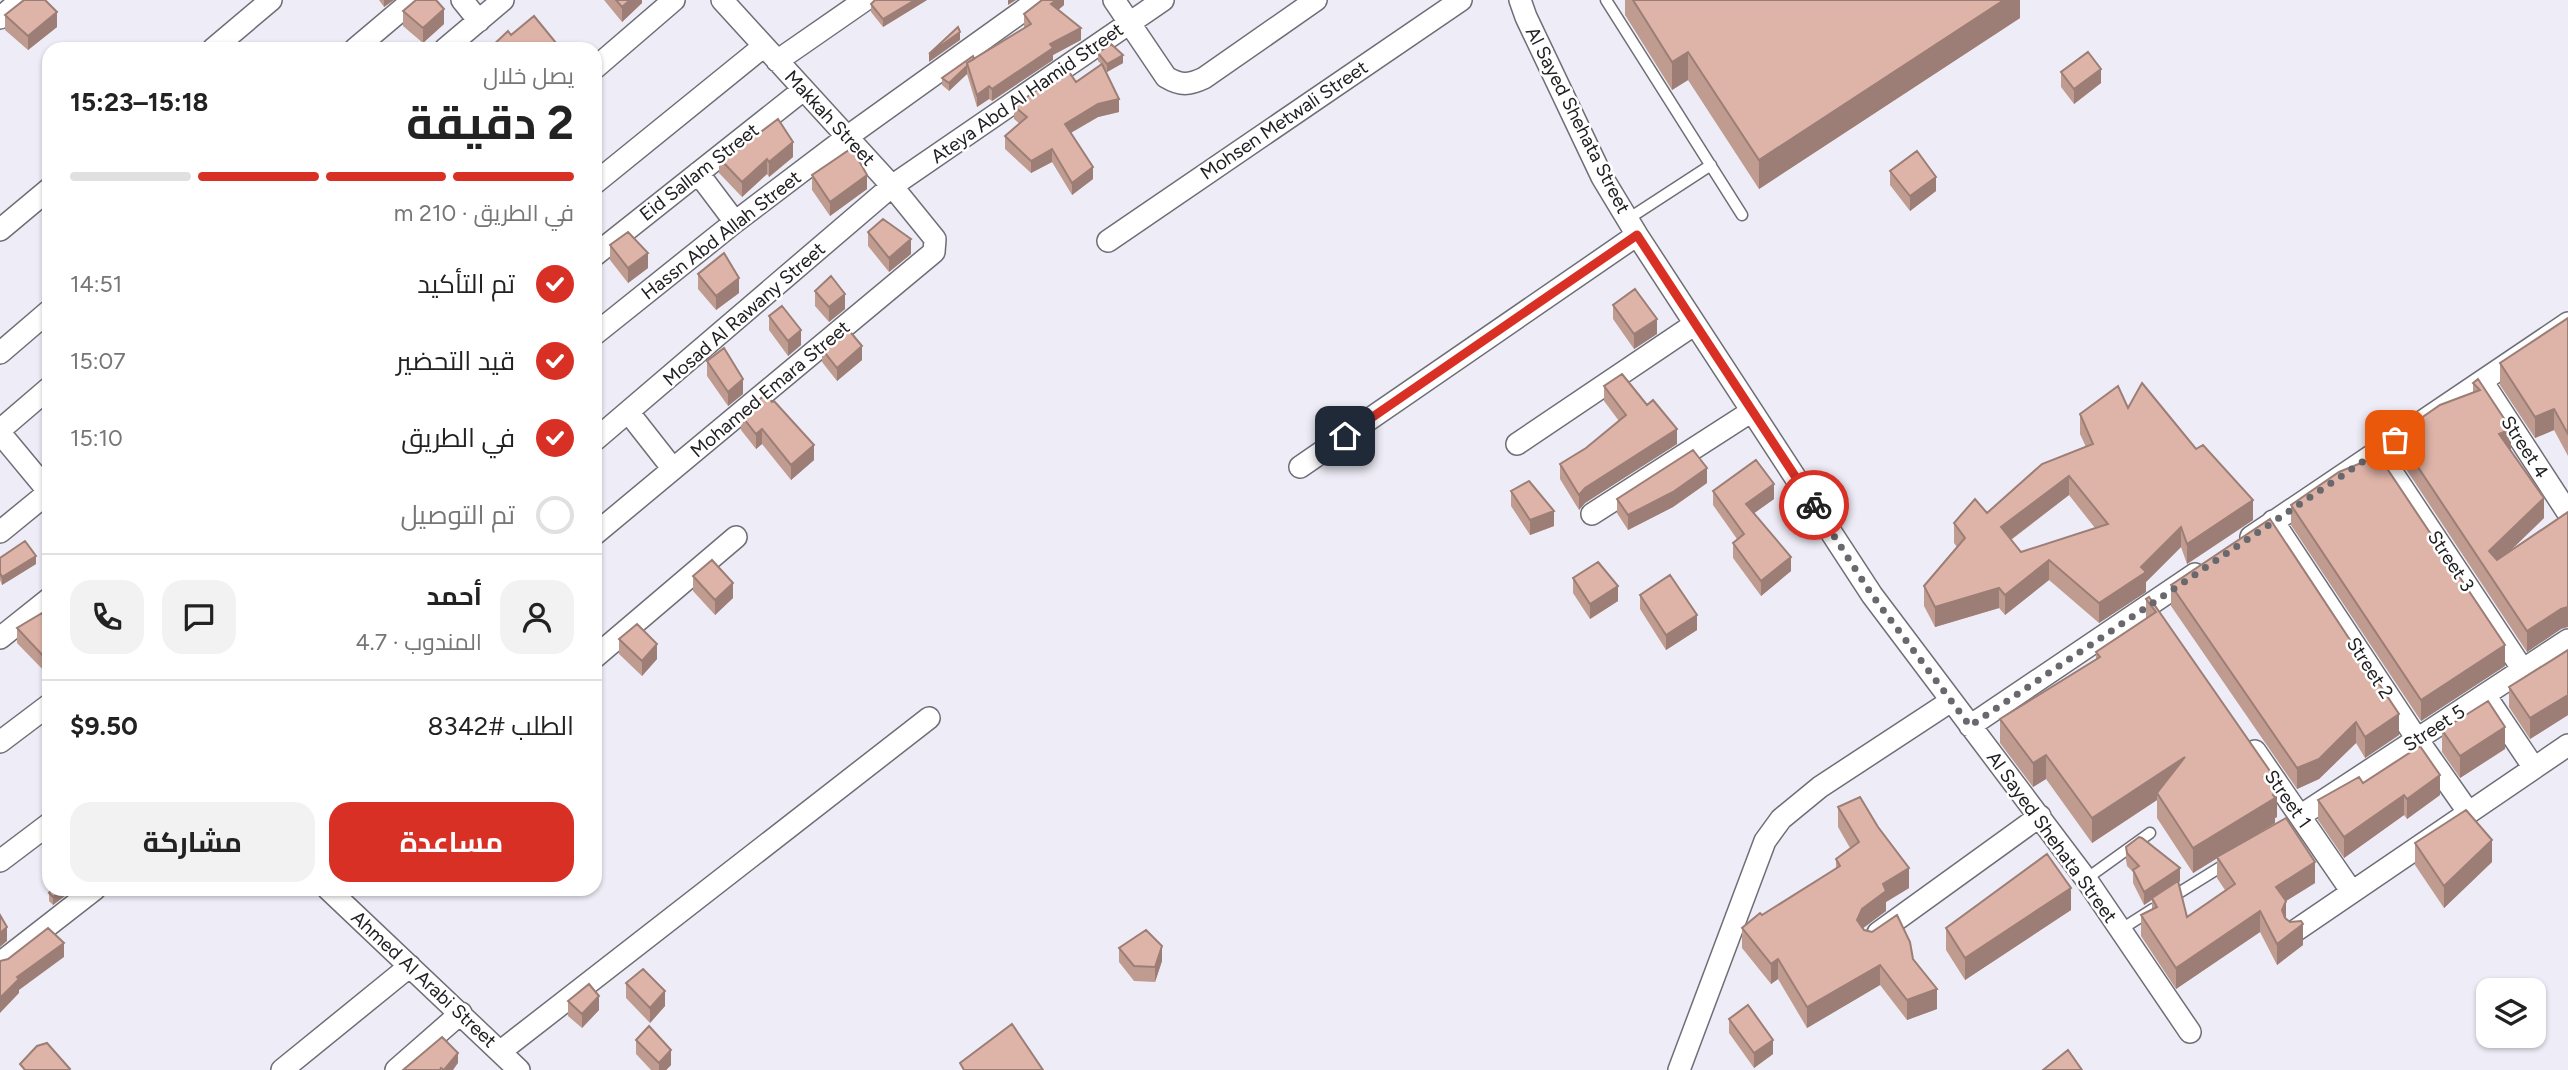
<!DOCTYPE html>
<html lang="ar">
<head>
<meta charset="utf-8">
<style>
  body { margin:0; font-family:Figtree,Cairo,sans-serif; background:#f2f2f2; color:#222; direction:rtl; height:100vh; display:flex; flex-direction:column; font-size:26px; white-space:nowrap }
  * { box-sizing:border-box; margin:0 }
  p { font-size:23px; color:#767676 }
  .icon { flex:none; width:38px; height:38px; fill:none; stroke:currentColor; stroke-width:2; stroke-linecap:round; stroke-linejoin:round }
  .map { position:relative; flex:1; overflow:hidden; direction:ltr }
  .sheet { position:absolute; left:42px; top:42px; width:560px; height:854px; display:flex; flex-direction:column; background:#fff; border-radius:21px; box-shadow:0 2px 5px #0004; direction:rtl }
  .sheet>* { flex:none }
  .tools { position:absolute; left:2476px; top:978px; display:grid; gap:14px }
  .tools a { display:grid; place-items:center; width:70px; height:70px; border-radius:14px; background:#fff; box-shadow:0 2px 5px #0004; font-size:35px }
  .pin { position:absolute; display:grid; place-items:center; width:60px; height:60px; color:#fff; margin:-30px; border-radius:14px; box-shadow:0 4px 10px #0006 }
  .courier { position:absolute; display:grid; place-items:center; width:70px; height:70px; margin:-35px; border:5px solid #d93025; border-radius:50%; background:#fff; color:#222; box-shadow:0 2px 9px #0007 }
  .summary em { font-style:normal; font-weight:700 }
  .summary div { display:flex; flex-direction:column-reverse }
  .summary { display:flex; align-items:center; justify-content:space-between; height:119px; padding:0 28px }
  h1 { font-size:46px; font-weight:700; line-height:52px }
  .bar { display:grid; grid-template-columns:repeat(4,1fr); gap:10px 7px; align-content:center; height:84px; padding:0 28px }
  .bar i { height:9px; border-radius:5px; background:#e0e0e0 }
  .bar .on { background:#d93025 }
  .bar p { grid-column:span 4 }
  .line { display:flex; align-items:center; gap:18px; padding:0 28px; border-top:2px solid #e0e0e0 }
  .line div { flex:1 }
  .round { display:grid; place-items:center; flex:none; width:74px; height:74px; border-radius:21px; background:#f2f2f2 }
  ol { padding:0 28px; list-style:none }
  li { display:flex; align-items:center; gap:21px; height:77px }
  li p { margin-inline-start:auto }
  li .icon { padding:7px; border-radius:50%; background:#d93025; color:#fff; stroke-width:4 }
  li:last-child { color:#767676 }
  li i { width:38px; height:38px; border:4px solid #e0e0e0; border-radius:50% }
  .button { display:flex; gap:14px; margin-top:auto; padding:14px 28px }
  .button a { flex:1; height:80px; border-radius:21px; background:#d93025; color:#fff; font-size:28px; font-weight:700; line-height:80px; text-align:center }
  .button a+a { background:#f2f2f2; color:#222 }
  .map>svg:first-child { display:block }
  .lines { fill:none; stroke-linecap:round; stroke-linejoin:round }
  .lane-casing { stroke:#6e6e76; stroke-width:13 }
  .street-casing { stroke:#6e6e76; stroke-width:24 }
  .lane { stroke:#fff; stroke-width:10 }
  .street { stroke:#fff; stroke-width:21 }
  .wall { fill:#c09b90; fill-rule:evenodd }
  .shaded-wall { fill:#9c7e76 }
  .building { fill:#dfb4a8; stroke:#9c7e76; stroke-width:2; fill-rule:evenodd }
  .done { stroke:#68686d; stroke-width:7; stroke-dasharray:0 12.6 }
  .route { stroke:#d93025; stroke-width:9 }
  .labels { text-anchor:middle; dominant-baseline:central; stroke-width:5; stroke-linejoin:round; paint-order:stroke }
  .street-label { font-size:19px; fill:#202023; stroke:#fff }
</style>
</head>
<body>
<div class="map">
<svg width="2568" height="1070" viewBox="0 0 2568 1070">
  <rect width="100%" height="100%" fill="#eeedf7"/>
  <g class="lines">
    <defs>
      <path id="lane" d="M1606,0l136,215
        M1628,219l83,-54
        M2086,879l64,-46
        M2169,899l58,-36
        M2120,930l33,-21"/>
      <path id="street" d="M462,0l17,21
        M1114,0l52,77c15,9 23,8 38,1l112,-78
        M1520,0l6,17 76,160 35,58 235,360 214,284 104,153
        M0,18l21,-18
        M213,49l58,-49
        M355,49l58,-49
        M445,49l58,-49
        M777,61l88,-61
        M595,68l79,-68
        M698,173l37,49
        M595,183l169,-137
        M0,230l49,-41
        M1108,241l353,-241
        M595,255l208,-165
        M595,334l140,-112 112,-85 191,-137
        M0,353l49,-42
        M2482,381l86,132
        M629,413l44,56
        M0,430l49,-42
        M0,433l49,59
        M595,440l297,-254 271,-186
        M1517,444l178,-120
        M2378,451l145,219
        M1300,467l337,-232
        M1592,514l160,-103
        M2273,521l144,218 52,74
        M0,532l49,-40
        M595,534l339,-282 1,-13 -43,-53 -170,-186
        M2251,537l317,-214
        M0,638l49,-39
        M595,657l141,-120
        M2485,695l49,73
        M1970,726l225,-152
        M0,742l49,-37
        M2255,751l97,141
        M2300,816l268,-176
        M0,861l49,-37
        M328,889l191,181
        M2295,931l273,-186
        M1878,933l162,-117
        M0,963l95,-74
        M501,1051l428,-333
        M282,1070l128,-104
        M396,1070l65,-57
        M1679,1070l86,-229 16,-22 39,-32 131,-86"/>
    </defs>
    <use href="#lane" class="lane-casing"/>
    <use href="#street" class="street-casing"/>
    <use href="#lane" class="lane"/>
    <use href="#street" class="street"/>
  </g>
  <path class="wall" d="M379,0h15l-10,7z
    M604,0h38v3l-20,19z
    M875,0h52l-44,27 -12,-15v-8z
    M1064,0v5l-6,5 23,30 -28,15v5l-61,41 -3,-2 -12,8 -10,-33 -18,17 -7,-6v-7l82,-50v-14z
    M1625,0h395v18l-261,171 -71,-109 -16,10 -47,-75z
    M403,11l41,13 -21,19 -20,-17z
    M5,15l52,12 -29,23 -23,-20z
    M1098,53l25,10 -16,9 -3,-3 15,43 -21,5 -27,16 22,46 -21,16 -20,-33 -21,11 -26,-24v-13l15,-12 -6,-5v-13l62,-24 25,-18 -3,-3z
    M2061,72l40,11 -27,21 -13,-17z
    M743,145l50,12 -24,20 -2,-3 -25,23 -23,-24v-15z
    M1890,171l46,20 -26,20 -20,-26z
    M812,175l55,14 -37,27 -18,-26z
    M868,232l43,22 -22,18 -21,-26z
    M610,245l38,23 -20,15 -18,-23z
    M698,274l41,19 -23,17 -18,-21z
    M815,291l30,18 -16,13 -14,-16z
    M1613,305l44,29 -23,15 -21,-30z
    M49,314v22l-4,-4v-15z
    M769,316l32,29 -13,11 -19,-26z
    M2568,318v138l-14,-26 -19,8 -35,-53v-22z
    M822,349l40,11 -25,21 -15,-19z
    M707,361l36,33 -15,12 -21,-30z
    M2478,379l33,70 -1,1 34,68 -36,35 53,76 -34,23 -129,-195v-20l16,-5v-9l59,-30v-10z
    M1604,386l73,58 -92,59 -6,7 -19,-31v-15l26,-16 33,-27 -15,-20z
    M772,402l42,58 -23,20 -29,-36 -6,5 -15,-19v-15z
    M2128,408l125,112 -66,44 -6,-17 -35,35v10l-47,31 -50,-43 -44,35 -6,-7 -64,19 -11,-21v-20l33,-39 -3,-4v-20l33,-10 99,-66 -6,-13v-20zM2069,495l26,33 -74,24 -10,-12z
    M2368,453l137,213 -84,55 -130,-196v-20l77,-45z
    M1707,483l-34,24 -45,23 -11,-17v-14z
    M1511,491l43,35 -24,9 -19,-29z
    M1713,491l61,8 -20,14 37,58 -30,25 -28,-38v-15l4,-4 -24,-34z
    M0,558l36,6 -34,21 -2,-5z
    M693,576l40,22 -18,17 -22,-24z
    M1573,578l45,23 -28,18 -17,-26z
    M2171,585l228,150 -34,23 -9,-15 -37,36 -22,10 -126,-183z
    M1640,595l57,35 -31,20 -26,-41z
    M2149,597l123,189 5,31 -2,1v5l-31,18 71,42 -29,18v18l17,26 -26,20 -17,-33 -84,57 -35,-53v-21l11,-5v-10l-8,5 -11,-22v-11l-6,-6 -1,-6v-13l54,34 -1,1 8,35 38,-27 -8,-12v-20l-24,15 -36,-55v-18l-65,43 -46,-64 -13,8 -33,-44v-24l96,-60v-7l50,-33v-20z
    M49,623v49l-2,2 -30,-31v-15z
    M619,639l38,20 -15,17 -23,-22z
    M2568,650v65l-38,24 -21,-32v-20z
    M2442,730l63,19 -45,29 -18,-26z
    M2363,783l77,12 -33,24 -3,-4 -60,43 -26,-38v-20z
    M1838,807l71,81 -23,14v9l-23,17 1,2 49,29 24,50 -30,11 -27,-35 -73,43 -29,-49 -7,5 -29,-36v-20l94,-59v-10l14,-11 -12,-21z
    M2415,843l77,19 -48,46 -29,-43z
    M74,889l-21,16 -4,-4v-8z
    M2071,910l-106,70 -19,-30v-22z
    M1119,948l43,13 -7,21 -21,-1 -15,-19z
    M626,983l39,23 -15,17 -24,-25z
    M568,1001l31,9 -17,18 -14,-12z
    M1729,1019l44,35 -19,14 -25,-35z
    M636,1040l35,25 -5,5h-15l-15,-16z"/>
  <path class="shaded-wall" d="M384,0h10l-10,7z
    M630,0h12v3l-20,19v-15z
    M915,0h12l-44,27v-8z
    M1008,0h8l-8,5z
    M1056,0h8v5l-13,11v-12z
    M2004,0h16v18l-261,171v-29z
    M444,9v15l-21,19v-15z
    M57,12v15l-29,23v-14z
    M1081,28v12l-28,15v5l-61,41v-12l58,-45z
    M960,32v8l-31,22v-8z
    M1688,52v28l-16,10v-28z
    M1123,55v8l-16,9v-8z
    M967,66v8l-18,17v-8z
    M2101,69v14l-27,21v-15z
    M989,86v13l-12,8v-12z
    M1119,99v13l-21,5 -33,19v-12l33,-20z
    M793,142v15l-24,20v-15z
    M1052,149v13l-21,11v-12z
    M767,159v15l-25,23v-15z
    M1093,167v12l-21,16v-12z
    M867,175v14l-37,27v-14z
    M1936,177v14l-26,20v-15z
    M911,239v15l-22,18v-14z
    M648,253v15l-20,15v-15z
    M739,278v15l-23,17v-14z
    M845,294v15l-16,13v-15z
    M1657,319v15l-23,15v-15z
    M801,330v15l-13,11v-15z
    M862,346v14l-25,21v-13z
    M743,379v15l-15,12v-14z
    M2554,409v21l-19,8v-21z
    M762,429v15l-6,5v-15z
    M1677,429v15l-92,59 -6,7v-15l6,-7z
    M2511,429v20l-12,5v-20z
    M814,445v15l-23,20v-15z
    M1707,468v15l-34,24 -45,23v-15z
    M2069,476v19l-68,52v-20z
    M1774,484v15l-28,20v-15z
    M2544,498v20l-55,53v-20z
    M2253,500v20l-66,44v-20z
    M1554,511v15l-24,9v-15z
    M2181,527v20l-35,35v10l-47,31v-20l42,-36z
    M36,556v8l-34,21v-8z
    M1791,557v14l-30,25v-15z
    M2049,560v20l-44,35v-20z
    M733,583v15l-18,17v-15z
    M1618,586v15l-28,18v-15z
    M1999,588v20l-64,19v-20z
    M2568,600v27l-7,2 -34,23v-21z
    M1697,615v15l-31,20v-15z
    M657,644v15l-15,17v-15z
    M2505,645v21l-84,55v-21z
    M49,658v14l-2,2v-14z
    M2568,695v20l-38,24v-21z
    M2399,714v21l-34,23v-21z
    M2356,722v21l-37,36 -22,10v-21z
    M2505,727v22l-45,29v-22z
    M2046,755v24l-13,8v-24z
    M2185,757l-28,36v7l-65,43v-25z
    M2272,774v25l-8,-22z
    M2440,775v20l-33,24v-20z
    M2277,793v24l-2,1v5l-82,50v-25z
    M2404,795v20l-60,43v-21z
    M2492,840v22l-48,46v-22z
    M2315,862v21l-29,18v21l-4,9 -6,-44z
    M1909,868v20l-23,14v9l-24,18 -5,-9 5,-11 21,-25z
    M2180,868v13l-36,24v-13z
    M2071,888v22l-106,70v-22z
    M64,889h10l-21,16v-8z
    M2260,911v21l-84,57v-21z
    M2303,924v21l-26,20v-21z
    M7,927v14l-7,6v-14z
    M64,943v14l-45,33v3l-19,20v-15l17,-21z
    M1162,946v15l-7,21v-15z
    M1778,959v20l-7,5v-20z
    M1880,965v20l-73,43v-21z
    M1937,989v20l-30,11v-20z
    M665,991v15l-15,17v-15z
    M599,996v14l-17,18v-14z
    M1773,1040v14l-19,14v-15z
    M671,1050v15l-5,5h-7v-7z
    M458,1053v10l-5,7h-9z"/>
  <path class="building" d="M24,0h21l12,12 -29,24 -23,-21z
    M416,0h20l8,9 -21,19 -20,-17z
    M616,0h14l-8,7z
    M875,0h40l-32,19 -12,-15z
    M1042,0h14l-5,4 30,24 -31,16 3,4 -61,41 -3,-3 -12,9 -10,-32 64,-39 -7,-10z
    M1633,0h371l-245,160 -71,-108 -16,10z
    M534,16l27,33h-72l19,-18 3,4z
    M958,27l2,5 -31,22z
    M1111,44l12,11 -16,9 -9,-11z
    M2088,52l13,17 -27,20 -13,-17z
    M973,56l1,3 -7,4v3l-18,17 -7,-5z
    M1102,64l17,35 -21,5 -33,20 28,43 -21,16 -20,-34 -21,12 -26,-25 22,-19 -13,-11 53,-37 9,13z
    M778,119l15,23 -24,20 -2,-3 -25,23 -23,-24 22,-15 2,2z
    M852,148l15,27 -37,27 -18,-27z
    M1917,151l19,26 -26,19 -20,-25z
    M883,219l28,20 -22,19 -21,-26z
    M628,232l20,21 -20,15 -18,-23z
    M724,253l15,25 -23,18 -18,-22z
    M831,276l14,18 -16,13 -14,-16z
    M1635,289l22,30 -23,15 -21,-29z
    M782,306l19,24 -13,11 -19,-25z
    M2568,318v116l-14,-25 -19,8 -35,-54z
    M847,328l15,18 -25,22 -15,-19z
    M724,348l19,31 -15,13 -21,-31z
    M1622,374l25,31 6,-5 24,29 -92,59 -6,7 -19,-31 26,-16 40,-33 -22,-29z
    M2478,379l33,50 -12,5 45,64 -55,53 8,9 71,-48v95l-7,2 -34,22 -129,-194 20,-7 -4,-7 26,-18 40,-15 -7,-7z
    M2142,383l54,66 7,-4 50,55 -66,44 -6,-17 -40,40 5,5 -47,31 -50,-43 -44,35 -6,-7 -64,19 -11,-21 41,-48 -11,-15 21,-24 12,14 55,-49 51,-20 -13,-30 38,-28 10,22zM2069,476l39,48 -87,28 -20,-25z
    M766,394l6,8 2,-1 40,44 -23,20 -29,-36 -6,5 -15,-19z
    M2374,449l131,196 -84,55 -130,-195 48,-33 32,-13 -3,-6z
    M1693,450l14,18 -34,24 -45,23 -11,-16z
    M1756,460l18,24 -28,20 45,53 -30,24 -28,-38 11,-9 -31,-43z
    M1529,481l25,30 -24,9 -19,-29z
    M2270,519l129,195 -34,23 -9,-15 -37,37 -22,9 -126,-183z
    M25,541l11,15 -34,21 -2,-4v-15z
    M712,560l21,23 -18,17 -22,-24z
    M1598,562l20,24 -28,18 -17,-26z
    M1670,575l27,40 -31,20 -26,-40z
    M2149,597l123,177 -8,3 13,16 -4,2 2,3 -82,50 -36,-55 28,-36 -93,61 -46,-63 -13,8 -33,-44 100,-62 -4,-5 60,-40 -10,-13z
    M42,613l7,10v35l-2,2 -30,-32z
    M637,624l20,20 -15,17 -23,-22z
    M2568,650v45l-38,23 -21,-31z
    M2488,701l17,26 -45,29 -18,-26z
    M2420,746l20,29 -33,24 -3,-4 -60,42 -26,-37 41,-23 4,6z
    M1860,797l18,30 31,41 -26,16 3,7 -24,18 -5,11 7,10 8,2 25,-17 13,27 3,17 24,30 -30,11 -27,-35 -73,42 -29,-48 -7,5 -29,-36 18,-15 2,2 78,-49 -4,-7 23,-17 -21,-35z
    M2466,810l26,30 -48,46 -29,-43z
    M2286,818l29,44 -39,25 10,14 -4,9 3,8 5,4 11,-1 2,3 -26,20 -17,-33 -84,57 -35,-53 16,-8 -5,-9 26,-17 9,36 48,-33 -18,-27z
    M2139,837l3,1 38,30 -36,24 -11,-22 6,-4 -12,-13 -1,-6z
    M2047,854l24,34 -106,70 -19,-30z
    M52,889h12l-11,8 -4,-4z
    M0,915l7,12 -7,6z
    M48,928l16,15 -47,34 2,2 -19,19v-37l8,-2z
    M1146,930l16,16 -7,21 -21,-1 -15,-18z
    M643,969l22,22 -15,17 -24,-25z
    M589,984l10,12 -17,18 -14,-13z
    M1748,1005l25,35 -19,13 -25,-34z
    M1012,1024l31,46h-79l-4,-7z
    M649,1026l22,24 -12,13 -23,-23z
    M442,1037l16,16 -14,17 -3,-2 -1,2h-37z
    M47,1043l23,26 -1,1h-44l-5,-6 17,-18z
    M2068,1050l14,20h-39z"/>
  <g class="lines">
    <path class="done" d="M1814,505l58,90 98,131 425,-286"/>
    <path class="route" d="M1345,436l292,-201 177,270"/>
  </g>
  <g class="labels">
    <g class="street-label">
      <text transform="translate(1027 93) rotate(-35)">Ateya Abd Al Hamid Street</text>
      <text transform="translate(830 118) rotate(47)">Makkah Street</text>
      <text transform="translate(1284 120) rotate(-34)">Mohsen Metwali Street</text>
      <text transform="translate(1578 120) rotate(63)">Al Sayed Shehata Street</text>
      <text transform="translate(699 172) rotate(-38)">Eid Sallam Street</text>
      <text transform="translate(721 235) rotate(-38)">Hassn Abd Allah Street</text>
      <text transform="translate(744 314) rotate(-41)">Mosad Al Rawany Street</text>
      <text transform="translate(770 389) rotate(-40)">Mohamed Emara Street</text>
      <text transform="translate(2525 447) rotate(57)">Street 4</text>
      <text transform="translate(2451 561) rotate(57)">Street 3</text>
      <text transform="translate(2370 668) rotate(57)">Street 2</text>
      <text transform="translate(2434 728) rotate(-33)">Street 5</text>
      <text transform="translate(2288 799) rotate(55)">Street 1</text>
      <text transform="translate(2052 837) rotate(54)">Al Sayed Shehata Street</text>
      <text transform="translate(424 979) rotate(43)">Ahmed Al Arabi Street</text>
    </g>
  </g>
</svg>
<div class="tools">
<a><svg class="icon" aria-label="layers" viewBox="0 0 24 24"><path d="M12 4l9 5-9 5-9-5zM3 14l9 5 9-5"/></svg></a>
</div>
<div class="pin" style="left:2395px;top:440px;background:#ea580c"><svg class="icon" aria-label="bag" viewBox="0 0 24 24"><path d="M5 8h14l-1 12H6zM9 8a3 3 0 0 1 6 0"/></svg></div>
<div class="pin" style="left:1345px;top:436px;background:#1f2937"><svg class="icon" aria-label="home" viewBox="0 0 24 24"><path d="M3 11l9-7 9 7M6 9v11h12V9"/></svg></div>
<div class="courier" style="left:1814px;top:505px"><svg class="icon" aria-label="bike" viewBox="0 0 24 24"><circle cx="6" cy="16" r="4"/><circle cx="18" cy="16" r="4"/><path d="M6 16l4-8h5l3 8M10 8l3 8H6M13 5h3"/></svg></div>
<section class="sheet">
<div class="summary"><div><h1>2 دقيقة</h1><p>يصل خلال</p></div><em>15:18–15:23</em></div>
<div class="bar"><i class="on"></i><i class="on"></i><i class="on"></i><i></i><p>في الطريق · 210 m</p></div>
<ol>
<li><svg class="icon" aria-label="check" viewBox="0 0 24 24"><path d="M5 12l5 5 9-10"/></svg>تم التأكيد<p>14:51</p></li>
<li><svg class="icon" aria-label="check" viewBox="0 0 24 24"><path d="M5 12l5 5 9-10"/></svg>قيد التحضير<p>15:07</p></li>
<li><svg class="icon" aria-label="check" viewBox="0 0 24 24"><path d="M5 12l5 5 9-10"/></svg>في الطريق<p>15:10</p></li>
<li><i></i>تم التوصيل</li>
</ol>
<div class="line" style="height:126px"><a class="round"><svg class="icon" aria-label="person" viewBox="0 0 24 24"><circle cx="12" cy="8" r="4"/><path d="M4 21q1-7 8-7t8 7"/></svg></a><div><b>أحمد</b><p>المندوب · 4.7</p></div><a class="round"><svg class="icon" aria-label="chat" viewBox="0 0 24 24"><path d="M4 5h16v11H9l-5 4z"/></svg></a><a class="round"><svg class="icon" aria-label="phone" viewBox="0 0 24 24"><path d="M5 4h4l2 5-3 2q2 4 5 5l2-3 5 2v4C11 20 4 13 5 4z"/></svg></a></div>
<div class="line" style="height:91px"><div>الطلب #8342</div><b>$9.50</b></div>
<div class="button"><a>مساعدة</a><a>مشاركة</a></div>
</section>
</div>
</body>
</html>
